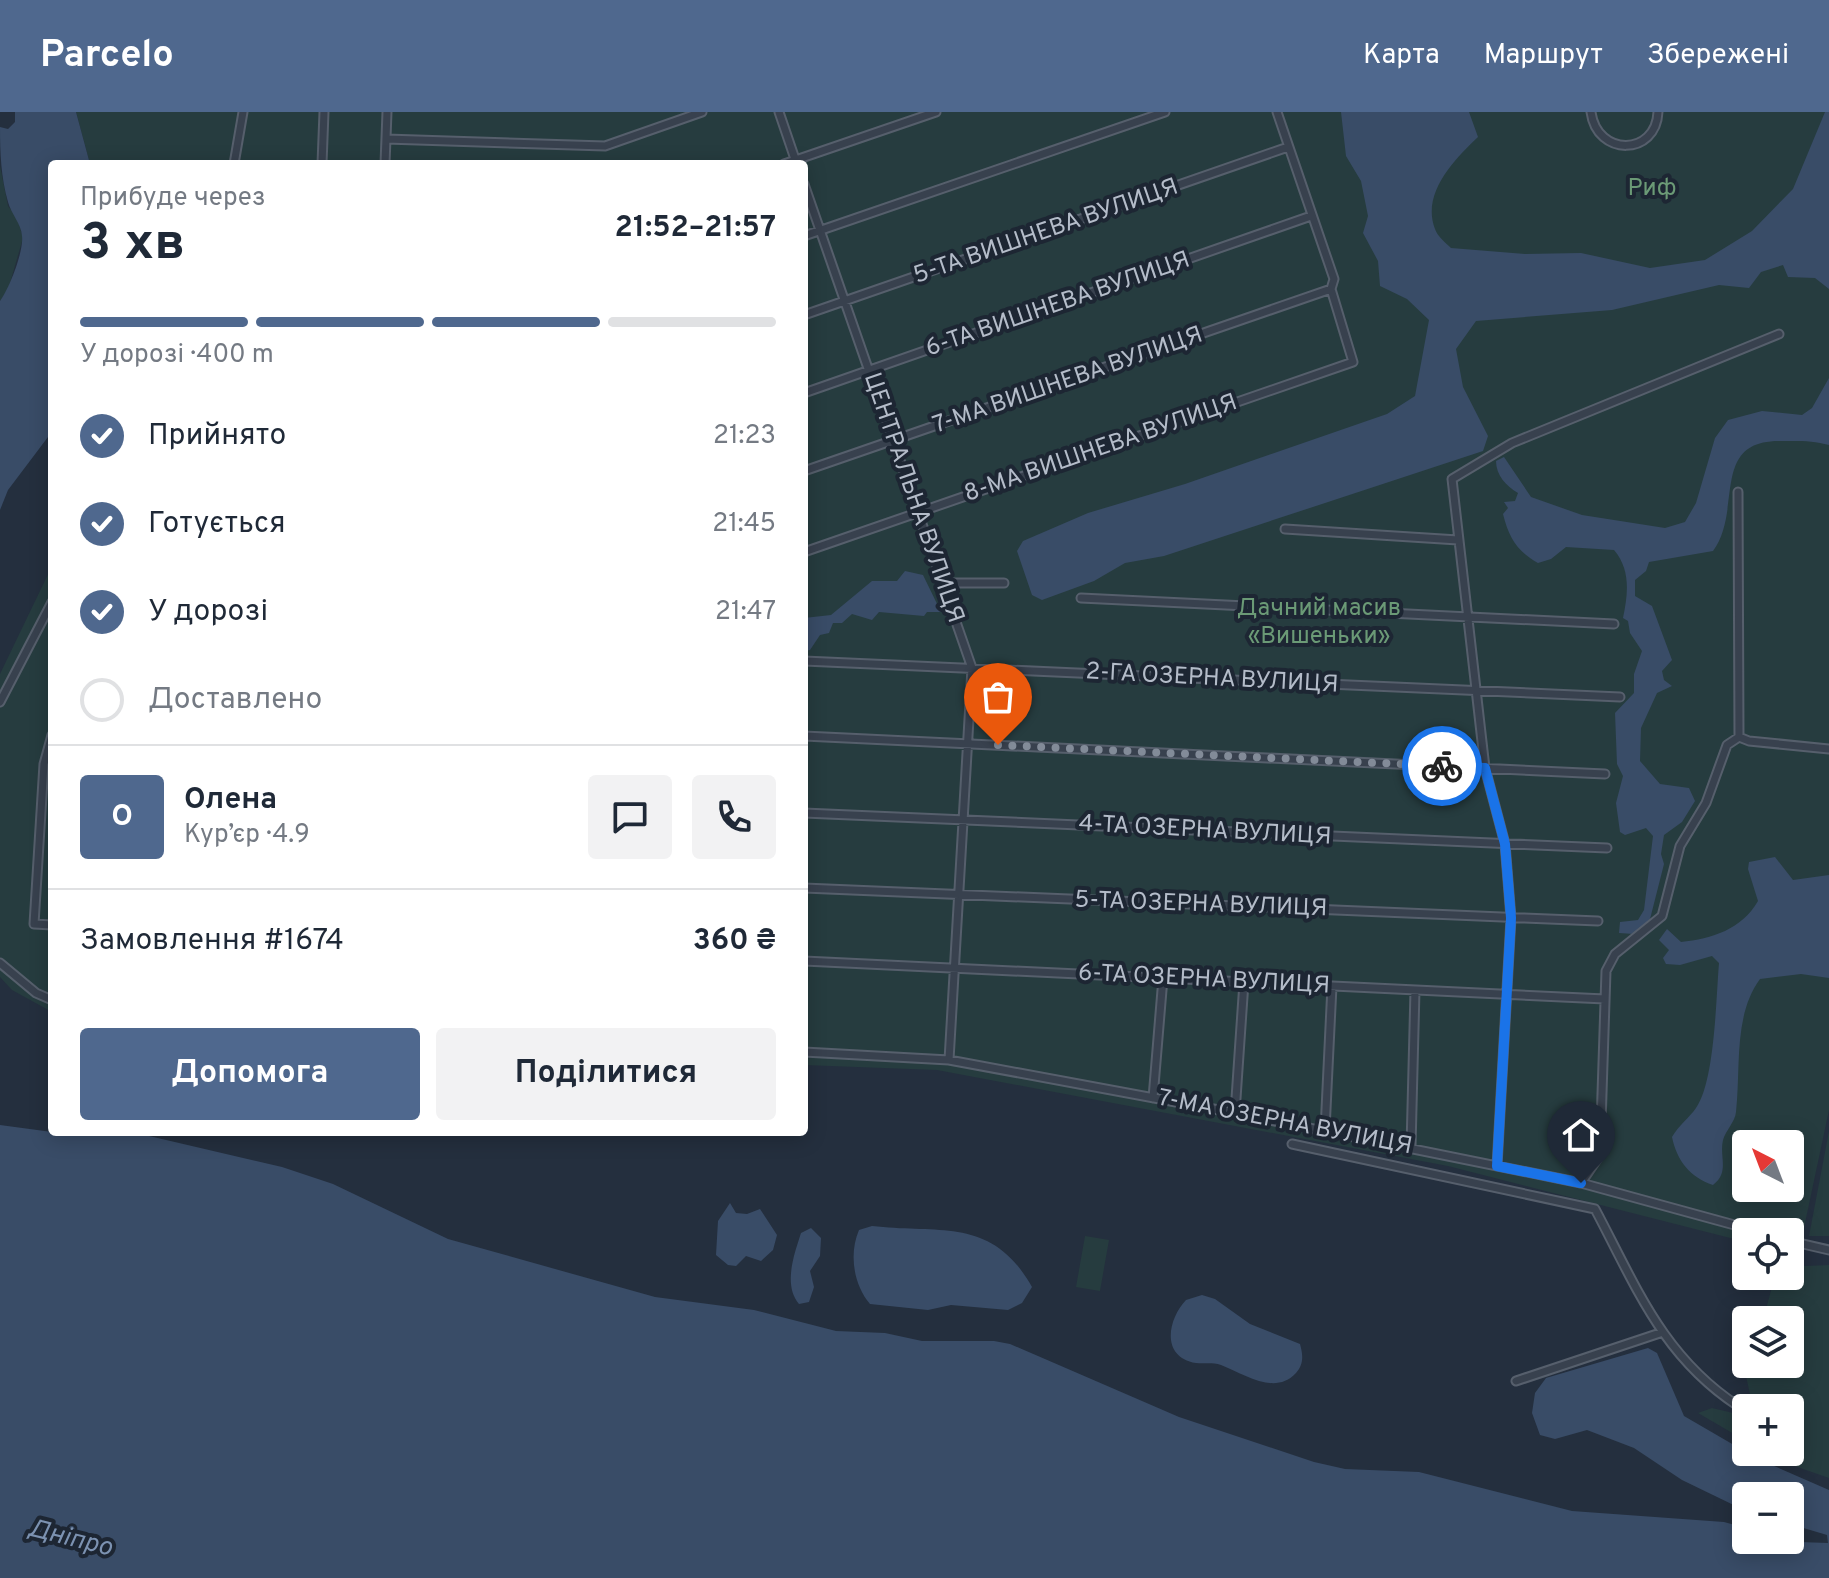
<!DOCTYPE html>
<html lang="uk">
<head>
<meta charset="utf-8">
<style>
  body { margin:0; font-family:Overpass,sans-serif; background:#f2f2f3; color:#1f2937; height:100vh; display:flex; flex-direction:column; font-size:30px; white-space:nowrap }
  * { box-sizing:border-box; margin:0 }
  p { font-size:26px; color:#747a83 }
  .icon { flex:none; width:44px; height:44px; fill:none; stroke:currentColor; stroke-width:2; stroke-linecap:round; stroke-linejoin:round }
  .map { position:relative; flex:1; overflow:hidden }
  .drawer { position:absolute; left:48px; top:48px; width:760px; height:976px; display:flex; flex-direction:column; background:#fff; border-radius:8px; box-shadow:0 4px 20px #0003 }
  .drawer>* { flex:none }
  .needle { width:52px; rotate:318deg }
  .tools { position:absolute; left:1732px; top:1018px; display:grid; gap:16px }
  .tools a { display:grid; place-items:center; width:72px; height:72px; border-radius:8px; background:#fff; box-shadow:0 4px 20px #0003; font-size:40px }
  .pin { position:absolute; display:grid; place-items:center; width:68px; height:68px; color:#fff; margin:-82px -34px; border-radius:50% 50% 50% 0; rotate:-45deg; box-shadow:0 0 8px #0007 }
  .pin .icon { rotate:45deg }
  .courier { position:absolute; display:grid; place-items:center; width:80px; height:80px; margin:-40px; border:6px solid #1a73e8; border-radius:50%; background:#fff; color:#222; box-shadow:0 2px 10px #0007 }
  .overview em { font-style:normal; font-weight:700 }
  .overview div { display:flex; flex-direction:column-reverse }
  .overview { display:flex; align-items:center; justify-content:space-between; height:136px; padding:0 32px }
  h1 { font-size:52px; font-weight:700; line-height:60px }
  .bar { display:grid; grid-template-columns:repeat(4,1fr); gap:12px 8px; align-content:center; height:96px; padding:0 32px }
  .bar i { height:10px; border-radius:6px; background:#e0e1e3 }
  .bar .current { background:#4f688e }
  .bar p { grid-column:span 4 }
  .line { display:flex; align-items:center; gap:20px; padding:0 32px; border-top:2px solid #e0e1e3 }
  .line div { flex:1 }
  .round { display:grid; place-items:center; flex:none; width:84px; height:84px; border-radius:8px; background:#f2f2f3 }
  ol { padding:0 32px; list-style:none }
  li { display:flex; align-items:center; gap:24px; height:88px }
  li p { margin-inline-start:auto }
  li .icon { padding:8px; border-radius:50%; background:#4f688e; color:#fff; stroke-width:4 }
  li:last-child { color:#747a83 }
  li i { width:44px; height:44px; border:4px solid #e0e1e3; border-radius:50% }
  .cta { display:flex; gap:16px; margin-top:auto; padding:16px 32px }
  .cta a { flex:1; height:92px; border-radius:8px; background:#4f688e; color:#fff; font-size:32px; font-weight:700; line-height:92px; text-align:center }
  .cta a+a { background:#f2f2f3; color:#1f2937 }
  header { display:flex; align-items:center; gap:48px; box-sizing:border-box; height:112px; padding:0 40px; background:#4f688e; color:#fff }
  header strong { font-size:38px }
  nav { display:flex; gap:44px; margin-inline-start:auto; font-size:28px }
  .map>svg:first-child { display:block }
  .green { fill:#263c3f; fill-rule:evenodd }
  .water { fill:#394c67 }
  .lines { fill:none; stroke-linecap:round; stroke-linejoin:round }
  .minor-casing { stroke:#565f6c; stroke-width:11 }
  .minor { stroke:#38414e; stroke-width:7 }
  .done { stroke:#828b98; stroke-width:8; stroke-dasharray:0 14.4 }
  .route { stroke:#1a73e8; stroke-width:10 }
  .labels { text-anchor:middle; dominant-baseline:central; stroke-width:8; stroke-linejoin:round; paint-order:stroke }
  .park-label { font-size:24px; fill:#6b9a76; stroke:#1d2633 }
  .street-label { font-size:24px; fill:#b4bcc9; stroke:#1d2633 }
  .water-label { font-size:26px; font-style:italic; fill:#7c92b1; stroke:#1d2633 }
</style>
</head>
<body>
<header>
<strong>Parcelo</strong>
<nav><a>Карта</a><a>Маршрут</a><a>Збережені</a></nav>
</header>
<div class="map">
<svg width="1829" height="1466" viewBox="0 0 1829 1466">
  <rect width="100%" height="100%" fill="#242f3e"/>
  <path class="green" d="M76,0h1753v998l-31,146 -8,-3v-21h-44v10l-298,-76 -511,-96 -133,-5v-901h-714zM1746,1032h44v44h-44z
    M0,54l8,40 9,11 6,21 -15,52 -8,11z
    M52,454v446l-40,-22 -12,-13v-303z
    M1829,1019v105h-20z
    M1085,1124l24,4 -9,51 -24,-4z
    M1790,1148l15,6 24,-1v213l-43,-15 -20,-11h24v-44h-37l-7,-32 4,-12h40v-44h-27l12,-44h15z
    M1712,1296l34,8v25l-48,-28z"/>
  <path class="water" d="M15,0h61l14,52h-38v241l-4,32 -40,53 -8,20v-209c9,-12 24,-50 22,-65 -1,-13 -11,-22 -14,-34 -7,-25 -8,-49 -8,-75l8,2 7,-7z
    M1341,0h128l9,25c-23,22 -57,56 -43,92 2,7 11,14 16,19l74,6 56,-1 69,15 55,-8 47,-29 41,-42 32,-77h4v177l-14,-11 -27,-1 -5,-12 -22,7 -12,16 -30,-3 -107,25 -136,11 -20,28 7,38 25,49 -5,15 -319,105 -39,7 -31,18 -52,19 -10,-5 -15,-44 6,-10 65,-28 97,-29 202,-70 28,-18 14,-76 -22,-21 -27,-13 -2,-25 -15,-28 5,-17 -7,-35 -15,-25z
    M1829,266v67c-17,-5 -33,-4 -50,-4 -69,0 -36,70 -66,110l-64,11 -3,9 -11,9v16l17,10 20,54 -10,11 2,9 8,6 -15,7 -16,35 -1,33 20,23 29,4 6,13 -13,21 -18,13 -3,19 3,10 -16,63 -14,7 -15,-1 1,-11 18,-2 6,-10 9,-74 -7,-8 -21,7 -5,-3 -4,-29 7,-27 -6,-12 -2,-51 19,-20v-19l8,-23 -12,-18 -2,-12 -5,-3c5,-24 8,-48 -9,-68l-48,-3 -15,12 -13,4c-21,-12 -29,-25 -35,-49l5,-6 -4,-6 11,-1 3,-8c-12,-7 -22,-18 -22,-32l8,-4 27,40 51,18 83,13 20,-6 11,-19 19,-65 13,-18 34,-9 40,4 10,-7z
    M905,459l18,4 18,37h-14l-3,4 -45,-4 -7,8 -20,-6 -10,9h-9l-4,10 -9,2 -10,15 -6,1v-33l27,-3 41,-34h25z
    M1775,745l18,23 36,-5v103l-28,-4 -41,5c-27,37 -19,89 -24,133 -1,10 -10,18 -13,28 -4,17 7,32 -10,45 -23,-8 -36,-24 -41,-48 7,-12 17,-19 24,-29 19,-27 20,-111 23,-145l-7,-7 -32,9 -14,-1 -3,-6 6,-8 -10,-10 8,-11 14,13c31,-3 61,-13 77,-41l-10,-32 1,-7z
    M0,1013l52,7h80l150,35 51,17 115,55 207,58 99,13 82,21 49,2 37,8h72l16,3 169,73 135,45 31,7 74,3 153,39 152,11 22,6v12l82,3 -1,-8 -37,-11v-28h-44v15l-64,-31 -48,-32 -47,-18 -32,9 -15,-4 -8,-22 3,-20 11,-15 102,-30 9,5 27,63 74,43 71,31v88h-1829z
    M730,1091l6,10 11,1 13,-5 17,26 -4,15 -12,11 -15,-5 -10,10 -8,-1 -12,-10 2,-34z
    M872,1114c68,8 120,-10 160,61l-10,16 -14,7 -57,-5 -23,5 -58,-6c-17,-20 -21,-51 -11,-74z
    M811,1116l10,10 -1,18 -10,15 4,16 -5,15 -10,2c-16,-19 -5,-49 2,-71z
    M1202,1183l13,4 35,25 50,20c3,11 4,20 -4,29 -21,23 -52,1 -75,-8 -9,-3 -16,-1 -25,-2 -36,-6 -28,-44 -10,-63z"/>
  <g class="lines">
    <defs>
      <path id="minor" d="M779,0l17,50
        M1591,0c6,45 65,44 67,0
        M386,27l219,7 97,-34
        M234,52l9,-52
        M322,52l2,-52
        M385,52l2,-52
        M784,52l152,-52
        M804,72l168,484 -23,392
        M804,124l361,-124
        M804,203l484,-168
        M804,281l507,-177
        M804,359l527,-182
        M1738,380l1,245
        M1285,417l173,11
        M804,440l549,-190 -22,-73 3,-10 -57,-167
        M943,471h61
        M1081,486l533,26
        M804,549l816,36
        M0,590l52,-100
        M52,623l-8,29 -10,160 18,1
        M804,624l801,38
        M1739,625l10,4 80,8
        M804,701l803,35
        M804,776l794,33
        M804,849l801,38
        M0,851l36,30 16,7
        M804,940l145,8 286,53 346,70 179,49
        M1153,986l10,-120
        M1235,1001l9,-131
        M1325,1018l7,-144
        M1292,1032l303,65c41,77 67,147 143,197
        M1411,1035l4,-157
        M1497,1054l14,-248 -6,-74 -20,-76 -33,-289 60,-36 267,-109
        M1581,1071l19,-28 6,-184 9,-17 47,-38 18,-70 26,-43 21,-58 12,-8
        M1790,1129l39,9
        M1516,1269l144,-48"/>
    </defs>
    <use href="#minor" class="minor-casing"/>
    <use href="#minor" class="minor"/>
  </g>
  <g class="lines">
    <path class="done" d="M998,633l444,21"/>
    <path class="route" d="M1442,654l43,2 20,76 6,74 -14,248 84,17"/>
  </g>
  <g class="labels">
    <g class="park-label">
      <text x="1652" y="77">Риф</text>
      <text x="1319" y="497">Дачний масив<tspan x="1319" dy="28">«Вишеньки»</tspan></text>
    </g>
    <g class="street-label">
      <text transform="translate(1046 120) rotate(-19)">5-ТА ВИШНЕВА ВУЛИЦЯ</text>
      <text transform="translate(1058 193) rotate(-19)">6-ТА ВИШНЕВА ВУЛИЦЯ</text>
      <text transform="translate(1068 269) rotate(-19)">7-МА ВИШНЕВА ВУЛИЦЯ</text>
      <text transform="translate(1101 337) rotate(-19)">8-МА ВИШНЕВА ВУЛИЦЯ</text>
      <text transform="translate(913 386) rotate(71)">ЦЕНТРАЛЬНА ВУЛИЦЯ</text>
      <text transform="translate(1212 567) rotate(3)">2-ГА ОЗЕРНА ВУЛИЦЯ</text>
      <text transform="translate(1205 719) rotate(3)">4-ТА ОЗЕРНА ВУЛИЦЯ</text>
      <text transform="translate(1201 793) rotate(2)">5-ТА ОЗЕРНА ВУЛИЦЯ</text>
      <text transform="translate(1204 868) rotate(3)">6-ТА ОЗЕРНА ВУЛИЦЯ</text>
      <text transform="translate(1285 1011) rotate(11)">7-МА ОЗЕРНА ВУЛИЦЯ</text>
    </g>
    <g class="water-label">
      <text transform="translate(70 1427) rotate(14)">Дніпро</text>
    </g>
  </g>
</svg>
<div class="tools">
<a><svg class="needle" viewBox="-14 -14 28 28"><path d="M0-13l5 13h-10z" fill="#e53935"/><path d="M0 13l5-13h-10z" fill="#747a83"/></svg></a>
<a><svg class="icon" aria-label="locate" viewBox="0 0 24 24"><circle cx="12" cy="12" r="6"/><path d="M12 2v4M12 18v4M2 12h4M18 12h4"/></svg></a>
<a><svg class="icon" aria-label="layers" viewBox="0 0 24 24"><path d="M12 4l9 5-9 5-9-5zM3 14l9 5 9-5"/></svg></a>
<a>+</a>
<a>−</a>
</div>
<div class="pin" style="left:998px;top:633px;background:#ea580c"><svg class="icon" aria-label="bag" viewBox="0 0 24 24"><path d="M5 8h14l-1 12H6zM9 8a3 3 0 0 1 6 0"/></svg></div>
<div class="pin" style="left:1581px;top:1071px;background:#1f2937"><svg class="icon" aria-label="home" viewBox="0 0 24 24"><path d="M3 11l9-7 9 7M6 9v11h12V9"/></svg></div>
<div class="courier" style="left:1442px;top:654px"><svg class="icon" aria-label="bike" viewBox="0 0 24 24"><circle cx="6" cy="16" r="4"/><circle cx="18" cy="16" r="4"/><path d="M6 16l4-8h5l3 8M10 8l3 8H6M13 5h3"/></svg></div>
<section class="drawer">
<div class="overview"><div><h1>3 хв</h1><p>Прибуде через</p></div><em>21:52–21:57</em></div>
<div class="bar"><i class="current"></i><i class="current"></i><i class="current"></i><i></i><p>У дорозі · 400 m</p></div>
<ol>
<li><svg class="icon" aria-label="check" viewBox="0 0 24 24"><path d="M5 12l5 5 9-10"/></svg>Прийнято<p>21:23</p></li>
<li><svg class="icon" aria-label="check" viewBox="0 0 24 24"><path d="M5 12l5 5 9-10"/></svg>Готується<p>21:45</p></li>
<li><svg class="icon" aria-label="check" viewBox="0 0 24 24"><path d="M5 12l5 5 9-10"/></svg>У дорозі<p>21:47</p></li>
<li><i></i>Доставлено</li>
</ol>
<div class="line" style="height:144px"><b class="round" style="background:#4f688e;color:#fff">О</b><div><b>Олена</b><p>Кур’єр · 4.9</p></div><a class="round"><svg class="icon" aria-label="chat" viewBox="0 0 24 24"><path d="M4 5h16v11H9l-5 4z"/></svg></a><a class="round"><svg class="icon" aria-label="phone" viewBox="0 0 24 24"><path d="M5 4h4l2 5-3 2q2 4 5 5l2-3 5 2v4C11 20 4 13 5 4z"/></svg></a></div>
<div class="line" style="height:104px"><div>Замовлення #1674</div><b>360 ₴</b></div>
<div class="cta"><a>Допомога</a><a>Поділитися</a></div>
</section>
</div>
</body>
</html>
